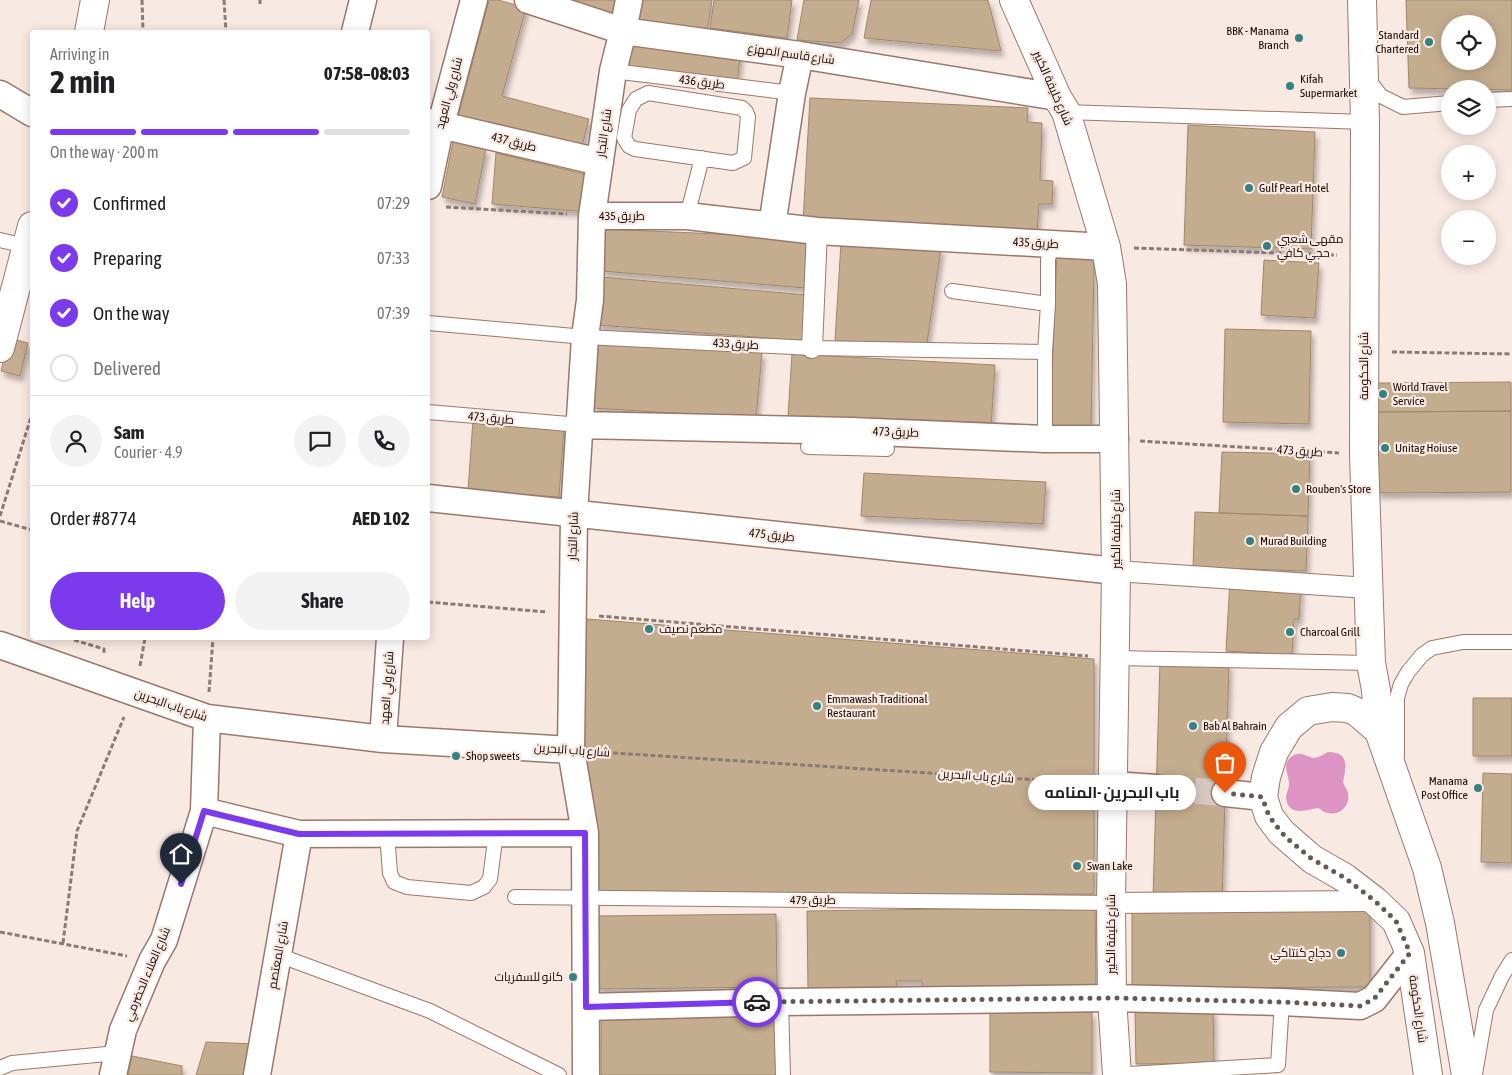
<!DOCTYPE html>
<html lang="en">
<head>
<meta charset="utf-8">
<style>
  body { margin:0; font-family:"Asap Condensed",Cairo,sans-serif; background:#f2f2f2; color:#202124; height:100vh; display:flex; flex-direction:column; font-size:19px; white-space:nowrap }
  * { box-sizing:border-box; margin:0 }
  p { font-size:16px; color:#757577 }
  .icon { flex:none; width:28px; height:28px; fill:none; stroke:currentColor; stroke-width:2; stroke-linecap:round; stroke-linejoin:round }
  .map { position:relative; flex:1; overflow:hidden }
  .panel { position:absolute; left:30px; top:30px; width:400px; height:610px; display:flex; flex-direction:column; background:#fff; border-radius:5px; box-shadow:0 2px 12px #0003 }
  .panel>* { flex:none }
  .fabs { position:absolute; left:1441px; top:15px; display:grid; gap:10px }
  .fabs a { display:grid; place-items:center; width:55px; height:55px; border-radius:50%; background:#fff; box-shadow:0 2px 12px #0003; font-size:25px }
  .pin { position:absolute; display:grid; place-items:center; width:42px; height:42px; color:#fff; margin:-51px -21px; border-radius:50% 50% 50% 0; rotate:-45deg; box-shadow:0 0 5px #0007 }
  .pin .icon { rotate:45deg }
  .courier { position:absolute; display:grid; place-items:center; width:50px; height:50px; margin:-25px; border:4px solid #7c3aed; border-radius:50%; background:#fff; color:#222; box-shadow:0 1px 6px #0007 }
  .bubble { position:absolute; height:35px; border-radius:18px; background:#fff; box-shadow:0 2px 12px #0003; font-size:16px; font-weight:700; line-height:35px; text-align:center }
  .overview em { font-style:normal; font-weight:700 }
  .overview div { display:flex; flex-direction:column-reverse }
  .overview { display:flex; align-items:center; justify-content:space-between; height:85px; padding:0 20px }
  h1 { font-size:32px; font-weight:700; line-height:38px }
  .bar { display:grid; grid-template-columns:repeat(4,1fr); gap:8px 5px; align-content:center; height:60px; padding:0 20px }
  .bar i { height:6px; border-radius:4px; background:#e0e0e0 }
  .bar .current { background:#7c3aed }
  .bar p { grid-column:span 4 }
  .line { display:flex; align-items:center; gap:12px; padding:0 20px; border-top:1px solid #e0e0e0 }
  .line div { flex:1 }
  .round { display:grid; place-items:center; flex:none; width:52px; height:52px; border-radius:26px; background:#f2f2f2 }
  ol { padding:0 20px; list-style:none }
  li { display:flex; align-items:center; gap:15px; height:55px }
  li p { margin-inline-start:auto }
  li .icon { padding:5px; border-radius:50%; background:#7c3aed; color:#fff; stroke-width:4 }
  li:last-child { color:#757577 }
  li i { width:28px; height:28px; border:2px solid #e0e0e0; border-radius:50% }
  .primary-button { display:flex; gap:10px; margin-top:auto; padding:10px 20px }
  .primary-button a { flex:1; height:58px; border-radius:30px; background:#7c3aed; color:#fff; font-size:20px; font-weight:700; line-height:58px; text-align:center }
  .primary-button a+a { background:#f2f2f2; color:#202124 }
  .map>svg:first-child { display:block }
  .water { fill:#dd94c4 }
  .building { fill:#c4ac8e; stroke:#9f876a; fill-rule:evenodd; filter:url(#shadow) }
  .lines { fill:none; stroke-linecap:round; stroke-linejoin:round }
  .minor-tunnel { stroke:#d7c8c2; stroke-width:26; stroke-dasharray:26 13; stroke-linecap:butt }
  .service-casing { stroke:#9c786b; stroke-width:16 }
  .pedestrian-casing { stroke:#9c786b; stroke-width:22 }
  .minor-casing { stroke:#9c786b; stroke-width:29 }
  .tertiary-casing { stroke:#9c786b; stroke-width:30 }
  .secondary-casing { stroke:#9c786b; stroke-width:30 }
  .path { stroke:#897b76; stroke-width:3; stroke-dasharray:5 2.5; stroke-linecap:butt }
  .service { stroke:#fff; stroke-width:14 }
  .pedestrian { stroke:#fff; stroke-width:20 }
  .minor { stroke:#fff; stroke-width:26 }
  .tertiary { stroke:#fff; stroke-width:28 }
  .secondary { stroke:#fff; stroke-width:28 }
  .done { stroke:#665853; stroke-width:5; stroke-dasharray:0 9 }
  .route { stroke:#7c3aed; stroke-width:6 }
  .poi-dot { fill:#388182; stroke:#f9e9e3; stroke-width:2 }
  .labels { text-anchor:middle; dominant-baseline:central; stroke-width:4.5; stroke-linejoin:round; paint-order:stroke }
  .poi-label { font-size:12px; fill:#170a06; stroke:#f9e9e3; text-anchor:start }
  .street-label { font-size:12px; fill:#170a06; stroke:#f9e9e3 }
</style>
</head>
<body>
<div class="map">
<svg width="1512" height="1075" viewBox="0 0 1512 1075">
  <defs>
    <filter id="shadow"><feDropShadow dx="3" dy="5.5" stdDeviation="2.5" flood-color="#0004"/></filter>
  </defs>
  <rect width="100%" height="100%" fill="#f9e9e3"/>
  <path class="water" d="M1328,752c22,0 18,15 15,30 1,4 4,7 5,11 3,12 -8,23 -20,20 -4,0 -7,-4 -10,-5 -12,2 -30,9 -32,-10 0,-6 4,-10 3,-16 -1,-9 -7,-17 2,-25 9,-7 14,-1 22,1 5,0 11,-4 15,-6z"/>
  <path class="building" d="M489,0h9l28,8 -24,88 87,23 -8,31 -123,-33z
    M547,0h73l-8,23z
    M642,0h70l-5,32 -68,-10z
    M714,0h78l-5,38 -77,-10z
    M804,0h55l-7,34 -12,9 -43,-3z
    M871,0h117l13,51 -137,-13z
    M1406,0h106v90l-103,-2zM1450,24h38v37h-38z
    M626,36l115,13 -4,35 -115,-13z
    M810,98l218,10 -1,14 15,1 -2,57 13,1 -1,23h-13l-2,30 -234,-12z
    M1188,125l127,7 -4,117 -127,-4z
    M453,142l33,7 -11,55 -33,-7z
    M496,153l97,23 -4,36 -97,-8z
    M602,229l209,9 -5,50 -204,-17z
    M841,243l100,6 -14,94 -92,-2z
    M1057,252l27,1 10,11 -3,164 -41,-1z
    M1264,260l55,3 -4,55 -54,-3z
    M602,277l205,18 -1,46 -208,-16z
    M1225,329l86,2 -2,93 -86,-2z
    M9,338l19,5 -8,33 -19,-5z
    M599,340l163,13 -6,65 -164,-10z
    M792,354l203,11 -4,63 -203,-11z
    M1511,382v29l-134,1v-29z
    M1511,411v81l-134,1v-81z
    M473,420l91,7 -5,70 -91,-6z
    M1222,452l88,2 -2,62 -89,-3z
    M864,473l182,9 -3,42 -182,-8z
    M1195,512l113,4 -2,55 -113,-4z
    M1230,580l71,3 -2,36h-5l-2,36 -66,-4z
    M587,619l507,40v235l-504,2 -12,-138z
    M1160,662l69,2 -7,236 -69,-2z
    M1473,698h39v58h-39z
    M1483,773l29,1v89l-31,-1z
    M1095,907l1,78 -174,2v-6h-26l1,6 -89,1 -1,-77z
    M1370,910v77l-238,1v-76z
    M776,914l1,73 -180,2 -1,-73z
    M1213,1009l1,54 -78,1 -1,-53z
    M990,1011l102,1v61l-102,-1z
    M601,1012h175v63h-175z
    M206,1042l50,2 -5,31h-55z
    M132,1056l50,10v9h-54z"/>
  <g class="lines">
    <path class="minor-tunnel" d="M1156,788l69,5"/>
    <defs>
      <path id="service" d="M613,71l179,22
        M1367,78l14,18 22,11 47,-4
        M648,93l94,15 4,4 2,5 -4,41 -11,5 -98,-14 -6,-3 -5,-8 5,-28 7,-11z
        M1488,100l24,-1
        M1066,112l299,10
        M687,216l15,-58
        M0,240l26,6
        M952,291l96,13
        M428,323l157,14 227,11 233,4
        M428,412l152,13
        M1045,439v-87l3,-48v-44l3,-16
        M808,447l79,2
        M1114,658l257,5
        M1397,756v-58l4,-14 7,-12 14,-17 10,-7 31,-6h49
        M387,834l3,39 4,9 13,5 64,6 13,-6 6,-8 6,-46
        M515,897l596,6
        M278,955l152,56 129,64
        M781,1002l2,73
        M0,1068l12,-5 105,-10
        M1475,1074l11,-64 16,-34 10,-16
        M1113,1075l165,-10 4,-63"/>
      <path id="pedestrian" d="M812,348l5,-117
        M1116,571l252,17
        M1111,903l264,-2"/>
      <path id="minor" d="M528,0l95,31 177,24 257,42
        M355,32l8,-32
        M0,94l32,19
        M428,122l172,40
        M428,186l13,-62 33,-124
        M592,216h95l130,15 289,16
        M772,226l20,-133 8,-38
        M580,425l271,6 194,8h70
        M428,498l688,73
        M0,645l207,73 176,21 188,11
        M383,739l7,-101
        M1114,785l42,3
        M1225,793l38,4
        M204,811l95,23 286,-1
        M586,1007l195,-5 331,-4 170,4 78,4 14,-7 36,-46
        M113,1075l10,-45 29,-69 12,-21 40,-129 3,-93
        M257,1075l42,-241
        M586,1075l-1,-242 -14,-83 3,-236 11,-177 5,-37 2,-84 21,-145 10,-40 6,-31"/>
      <path id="tertiary" d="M1014,0l43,97 9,15 40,135 6,37 4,287 -5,332 1,95 5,77
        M89,32l6,-32
        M0,348l32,-122"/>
      <path id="secondary" d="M1362,0l3,122 -1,333 7,208 5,27 3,41 48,137 13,55 26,152
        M1379,731l-22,-19 -9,-4 -16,-1 -24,4 -19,16 -15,25 -8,25 -3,20 6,19 12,16 31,27 33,19 30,23 21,20 14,32 18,122"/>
    </defs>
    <use href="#service" class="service-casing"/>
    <use href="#pedestrian" class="pedestrian-casing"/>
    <use href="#minor" class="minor-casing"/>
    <use href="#tertiary" class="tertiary-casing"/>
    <use href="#secondary" class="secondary-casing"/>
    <path class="path" d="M142,0l1,32
      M224,0l2,32
      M260,4v-4
      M446,207l121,7
      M1134,248l203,7
      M1392,352l120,2
      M1140,441l199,12
      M0,516l32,-102
      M0,521l32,9
      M428,602l119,10
      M599,616l489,40
      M74,640l30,9v5
      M140,666l5,-28
      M209,692l4,-54
      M598,752l488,31
      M0,932l127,24
      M63,943l14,-112 47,-114"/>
    <use href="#service" class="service"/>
    <use href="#pedestrian" class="pedestrian"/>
    <use href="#minor" class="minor"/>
    <use href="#tertiary" class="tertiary"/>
    <use href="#secondary" class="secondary"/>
  </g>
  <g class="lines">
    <path class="done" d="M757,1002l355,-4 170,4 78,4 14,-7 36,-46 -14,-32 -21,-20 -30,-23 -33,-19 -23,-19 -8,-8 -12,-16 -7,-19 -37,-4"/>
    <path class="route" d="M181,884l23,-73 95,23 286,-1 1,174 171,-5"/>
  </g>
  <g class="poi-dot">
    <circle cx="1299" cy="38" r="5"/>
    <circle cx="1429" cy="42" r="5"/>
    <circle cx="1290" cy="86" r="5"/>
    <circle cx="1249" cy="188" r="5"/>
    <circle cx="1267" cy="246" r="5"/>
    <circle cx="1383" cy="394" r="5"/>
    <circle cx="1385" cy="448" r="5"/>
    <circle cx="1296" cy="489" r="5"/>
    <circle cx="1250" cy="541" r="5"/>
    <circle cx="649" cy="629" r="5"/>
    <circle cx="1290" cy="632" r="5"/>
    <circle cx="817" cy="706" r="5"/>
    <circle cx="1193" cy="726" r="5"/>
    <circle cx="456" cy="756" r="5"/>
    <circle cx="1478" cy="788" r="5"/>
    <circle cx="1077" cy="866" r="5"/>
    <circle cx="1341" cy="953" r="5"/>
    <circle cx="573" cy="977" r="5"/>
  </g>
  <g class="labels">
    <g class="poi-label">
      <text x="1289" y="31" text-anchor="end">BBK - Manama<tspan x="1289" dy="14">Branch</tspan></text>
      <text x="1419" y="35" text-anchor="end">Standard<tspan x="1419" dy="14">Chartered</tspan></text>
      <text x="1300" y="79">Kifah<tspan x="1300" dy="14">Supermarket</tspan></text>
      <text x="1259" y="188">Gulf Pearl Hotel</text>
      <text x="1277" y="239">مقهى شعبي<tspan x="1277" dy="14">حجي كافي</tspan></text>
      <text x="1393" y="387">World Travel<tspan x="1393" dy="14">Service</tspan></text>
      <text x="1395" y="448">Unitag Hoiuse</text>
      <text x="1306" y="489">Rouben's Store</text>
      <text x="1260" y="541">Murad Building</text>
      <text x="659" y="629">مطعم نصيف</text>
      <text x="1300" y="632">Charcoal Grill</text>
      <text x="827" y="699">Emmawash Traditional<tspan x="827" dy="14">Restaurant</tspan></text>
      <text x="1203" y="726">Bab Al Bahrain</text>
      <text x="466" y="756">Shop sweets</text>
      <text x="1468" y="781" text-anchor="end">Manama<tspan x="1468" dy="14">Post Office</tspan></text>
      <text x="1087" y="866">Swan Lake</text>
      <text x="1331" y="953" text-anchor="end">دجاج كنتاكي</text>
      <text x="563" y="977" text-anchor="end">كانو للسفريات</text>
    </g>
    <g class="street-label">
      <text transform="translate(791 54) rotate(8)">شارع قاسم المهزع</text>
      <text transform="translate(702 82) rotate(7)">طريق 436</text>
      <text transform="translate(1053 88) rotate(66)">شارع خليفة الكبير</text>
      <text transform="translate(449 93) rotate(-75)">شارع ولي العهد</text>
      <text transform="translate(604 133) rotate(-82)">شارع التجار</text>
      <text transform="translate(514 142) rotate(14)">طريق 437</text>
      <text x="622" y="216">طريق 435</text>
      <text transform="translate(1036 243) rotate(3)">طريق 435</text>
      <text transform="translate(736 344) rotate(3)">طريق 433</text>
      <text transform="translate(1364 366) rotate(-90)">شارع الحكومة</text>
      <text transform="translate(491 418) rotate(5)">طريق 473</text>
      <text transform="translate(896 432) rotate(2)">طريق 473</text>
      <text transform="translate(1300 451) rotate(4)">طريق 473</text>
      <text transform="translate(1116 529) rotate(-90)">شارع خليفة الكبير</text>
      <text transform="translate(772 535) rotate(6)">طريق 475</text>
      <text transform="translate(573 536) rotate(-88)">شارع التجار</text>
      <text transform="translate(387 688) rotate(-86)">شارع ولي العهد</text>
      <text transform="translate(171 705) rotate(19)">شارع باب البحرين</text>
      <text transform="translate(572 750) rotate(4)">شارع باب البحرين</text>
      <text transform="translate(976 776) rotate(4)">شارع باب البحرين</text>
      <text x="813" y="900">طريق 479</text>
      <text transform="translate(1111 934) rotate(-90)">شارع خليفة الكبير</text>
      <text transform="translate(278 955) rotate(-80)">شارع المعتصم</text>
      <text transform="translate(147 974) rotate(-67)">شارع العلاء الحضرمي</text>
      <text transform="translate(1418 1009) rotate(82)">شارع الحكومة</text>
    </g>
  </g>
</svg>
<div class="fabs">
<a><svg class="icon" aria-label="locate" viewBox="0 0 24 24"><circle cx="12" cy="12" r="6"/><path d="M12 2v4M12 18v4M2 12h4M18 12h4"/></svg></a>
<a><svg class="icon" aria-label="layers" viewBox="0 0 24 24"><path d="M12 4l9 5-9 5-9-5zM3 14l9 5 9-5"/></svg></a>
<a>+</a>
<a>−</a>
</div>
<div class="pin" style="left:1225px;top:793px;background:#ea580c"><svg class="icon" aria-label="bag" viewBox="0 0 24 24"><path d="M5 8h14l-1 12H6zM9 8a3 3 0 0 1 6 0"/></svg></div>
<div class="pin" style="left:181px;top:884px;background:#1f2937"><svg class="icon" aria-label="home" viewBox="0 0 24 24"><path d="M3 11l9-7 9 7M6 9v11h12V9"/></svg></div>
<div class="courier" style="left:757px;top:1002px"><svg class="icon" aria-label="car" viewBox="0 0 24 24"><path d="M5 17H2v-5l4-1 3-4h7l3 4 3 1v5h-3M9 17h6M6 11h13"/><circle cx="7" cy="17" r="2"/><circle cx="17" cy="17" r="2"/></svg></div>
<div class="bubble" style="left:1028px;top:775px;width:168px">باب البحرين -المنامه</div>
<section class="panel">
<div class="overview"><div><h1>2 min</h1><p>Arriving in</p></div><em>07:58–08:03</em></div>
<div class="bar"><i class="current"></i><i class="current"></i><i class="current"></i><i></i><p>On the way · 200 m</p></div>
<ol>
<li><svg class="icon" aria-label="check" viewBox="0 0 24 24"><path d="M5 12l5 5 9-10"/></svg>Confirmed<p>07:29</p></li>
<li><svg class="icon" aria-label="check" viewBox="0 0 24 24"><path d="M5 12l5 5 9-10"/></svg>Preparing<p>07:33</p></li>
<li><svg class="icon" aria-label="check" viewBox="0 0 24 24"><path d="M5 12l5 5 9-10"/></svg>On the way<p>07:39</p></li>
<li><i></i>Delivered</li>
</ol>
<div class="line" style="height:90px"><a class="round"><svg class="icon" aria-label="person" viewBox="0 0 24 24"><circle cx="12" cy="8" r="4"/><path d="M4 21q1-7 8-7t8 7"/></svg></a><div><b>Sam</b><p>Courier · 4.9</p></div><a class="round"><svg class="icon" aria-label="chat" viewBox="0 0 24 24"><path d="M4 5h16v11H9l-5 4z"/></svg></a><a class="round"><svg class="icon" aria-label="phone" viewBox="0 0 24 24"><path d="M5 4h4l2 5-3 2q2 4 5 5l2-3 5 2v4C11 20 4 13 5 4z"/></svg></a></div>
<div class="line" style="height:65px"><div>Order #8774</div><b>AED 102</b></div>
<div class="primary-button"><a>Help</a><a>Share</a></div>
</section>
</div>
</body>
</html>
